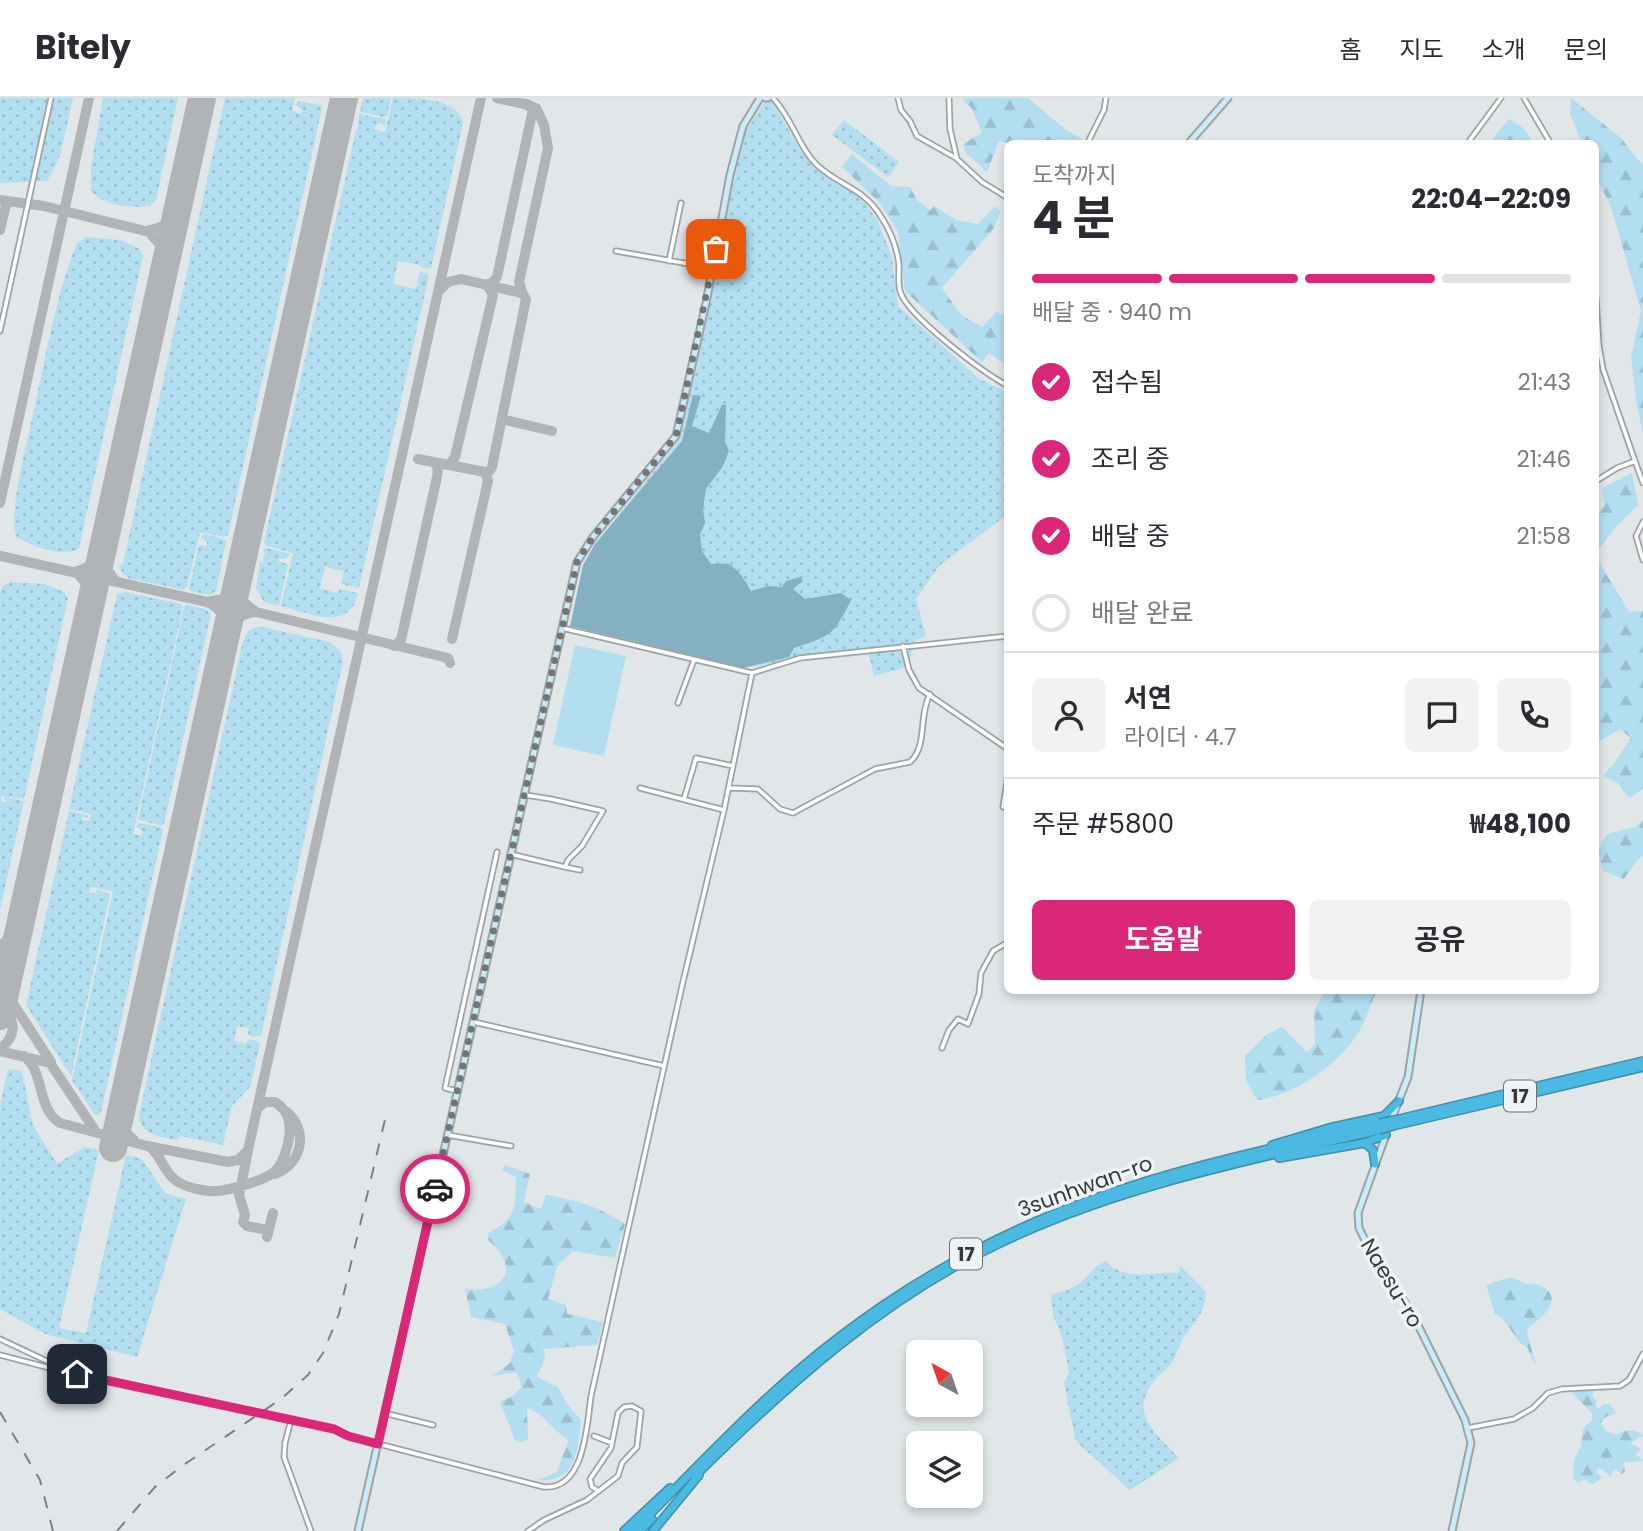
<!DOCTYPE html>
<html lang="ko">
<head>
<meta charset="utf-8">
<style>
  body { margin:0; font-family:Poppins,"Noto Sans KR",sans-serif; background:#f2f2f3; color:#2b2b33; height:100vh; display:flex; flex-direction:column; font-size:26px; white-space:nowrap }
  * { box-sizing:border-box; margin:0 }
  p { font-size:23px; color:#7c7c81 }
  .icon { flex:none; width:38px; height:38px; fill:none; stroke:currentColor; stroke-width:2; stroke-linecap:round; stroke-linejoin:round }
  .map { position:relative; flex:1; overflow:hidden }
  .sheet { position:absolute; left:1004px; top:42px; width:595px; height:854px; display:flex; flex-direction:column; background:#fff; border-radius:10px; box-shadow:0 4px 10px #0003 }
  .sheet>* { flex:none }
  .needle { width:46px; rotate:320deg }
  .buttons { position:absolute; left:906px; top:1242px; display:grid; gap:14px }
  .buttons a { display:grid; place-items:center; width:77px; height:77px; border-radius:10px; background:#fff; box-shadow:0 4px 10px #0003; font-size:35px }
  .pin { position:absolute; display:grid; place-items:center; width:60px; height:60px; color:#fff; margin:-30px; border-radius:14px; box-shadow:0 4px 10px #0006 }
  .courier { position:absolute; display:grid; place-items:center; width:70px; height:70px; margin:-35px; border:5px solid #db2777; border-radius:50%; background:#fff; color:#222; box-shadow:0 2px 9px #0007 }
  .head em { font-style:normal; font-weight:700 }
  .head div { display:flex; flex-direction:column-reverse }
  .head { display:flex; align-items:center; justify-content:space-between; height:119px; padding:0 28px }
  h1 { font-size:46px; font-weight:700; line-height:52px }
  .bar { display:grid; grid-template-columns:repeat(4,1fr); gap:10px 7px; align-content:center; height:84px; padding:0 28px }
  .bar i { height:9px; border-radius:5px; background:#e1e1e2 }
  .bar .on { background:#db2777 }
  .bar p { grid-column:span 4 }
  .line { display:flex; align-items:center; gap:18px; padding:0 28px; border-top:2px solid #e1e1e2 }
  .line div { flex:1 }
  .round { display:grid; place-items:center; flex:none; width:74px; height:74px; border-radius:10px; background:#f2f2f3 }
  ol { padding:0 28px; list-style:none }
  li { display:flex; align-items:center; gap:21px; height:77px }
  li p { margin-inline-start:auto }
  li .icon { padding:7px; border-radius:50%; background:#db2777; color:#fff; stroke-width:4 }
  li:last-child { color:#7c7c81 }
  li i { width:38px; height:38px; border:4px solid #e1e1e2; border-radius:50% }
  .button { display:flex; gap:14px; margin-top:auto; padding:14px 28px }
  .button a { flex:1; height:80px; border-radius:10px; background:#db2777; color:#fff; font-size:28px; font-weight:700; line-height:80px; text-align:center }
  .button a+a { background:#f2f2f3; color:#2b2b33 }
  header { display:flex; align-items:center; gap:42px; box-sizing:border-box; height:98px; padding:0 35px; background:#fff; border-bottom:2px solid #e1e1e2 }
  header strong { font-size:33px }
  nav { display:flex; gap:38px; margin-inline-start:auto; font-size:24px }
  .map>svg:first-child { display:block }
  .grass { fill:url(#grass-dots) }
  .forest { fill:url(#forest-firs) }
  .pitch { fill:#b2def0 }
  .water { fill:#84b0c2 }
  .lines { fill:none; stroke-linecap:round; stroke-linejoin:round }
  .taxiway { stroke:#b0b4b6; stroke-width:10 }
  .runway { stroke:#b0b4b6; stroke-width:28 }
  .street-casing { stroke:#9fa3a5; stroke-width:7 }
  .secondary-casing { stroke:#9fa3a5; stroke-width:9 }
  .highway-casing { stroke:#438da7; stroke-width:10 }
  .street { stroke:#fff; stroke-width:3.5 }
  .secondary { stroke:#c9eaf6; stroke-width:5 }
  .highway { stroke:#4abae2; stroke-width:7 }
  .rail { stroke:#7e8183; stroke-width:2; stroke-dasharray:12 12; stroke-linecap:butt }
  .highway-bridge-casing { stroke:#438da7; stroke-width:10; stroke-linecap:butt }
  .highway-bridge { stroke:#4abae2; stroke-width:7 }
  .done { stroke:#727677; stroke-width:7; stroke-dasharray:0 12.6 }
  .route { stroke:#db2777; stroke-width:9 }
  .labels { text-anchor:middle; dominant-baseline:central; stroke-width:7; stroke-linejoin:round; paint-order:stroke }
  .shield { fill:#eef3f5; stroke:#6e7172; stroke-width:2 }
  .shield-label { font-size:19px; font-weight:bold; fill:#37393a }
  .street-label { font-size:21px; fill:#37393a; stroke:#eef3f5 }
</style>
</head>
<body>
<header>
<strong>Bitely</strong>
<nav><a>홈</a><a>지도</a><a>소개</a><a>문의</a></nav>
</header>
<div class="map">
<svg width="1643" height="1433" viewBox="0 0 1643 1433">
  <defs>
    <pattern id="grass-dots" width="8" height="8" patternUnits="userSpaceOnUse" patternTransform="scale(1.75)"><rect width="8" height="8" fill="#b2def0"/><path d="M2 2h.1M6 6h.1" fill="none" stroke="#9abfcf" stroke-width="1.8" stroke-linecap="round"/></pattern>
    <pattern id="forest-firs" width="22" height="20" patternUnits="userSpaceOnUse" patternTransform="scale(1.75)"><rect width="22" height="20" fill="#b2def0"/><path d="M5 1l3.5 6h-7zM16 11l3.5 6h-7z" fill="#9abfcf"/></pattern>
  </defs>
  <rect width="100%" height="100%" fill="#e1e6e8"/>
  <path class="grass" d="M0,0h73l-13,58 -13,25 -47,2z
    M103,0h75l-22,102 -6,6c-19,2 -46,0 -59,-15v-24z
    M225,0h70l-3,13 9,3 2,-4 -7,-5 2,-4 23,4 1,3 -94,427 -4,2 -24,-5 -13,54 -4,4 -55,-12 -6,-6 -3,-7 4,-1z
    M363,0h28l-4,18 -3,1 -24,-5z
    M393,0c25,0 66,0 70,25l-32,145h-10v-3l-23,-4 -5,23 23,5 4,-18 9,4 -70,313 -18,-4 3,-13 -19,-4 -5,22 18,4 1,-4 19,4c-9,40 -48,20 -77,13l12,-53 -26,-7 -3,-3 92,-413h2l1,-16 27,5 -1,6 -7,-2 -4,6 11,3z
    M772,2l28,50 22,24 34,19 21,26 15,38 6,49 80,72 30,15v121l-69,52 -23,33 10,37 -10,4 -9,27 -33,9 -7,-29 -124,21 -173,-42 19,-68 13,-23 79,-97 45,-227 20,-80 18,-29z
    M844,22l55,42 -11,15 -56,-42z
    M87,139l33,3 20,9 3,7 -64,292c-13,10 -50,-2 -63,-12 -7,-28 11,-92 17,-122 13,-57 22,-117 44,-171z
    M204,436l20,5 2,3 -10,49 -6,4 -19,-4 -2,-3 10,-43 8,1v-4l-6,-5z
    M266,450l22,5 2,2 -5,4h-6v3l9,2 -9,42 -15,-4 -8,-14 4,-26h3l2,-10 -2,-2z
    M10,484l35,2 19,8 4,7 -44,200 -23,-3v6l6,1v-3l-4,-1 3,-2 18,4 -24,109v-317l4,-8z
    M125,494l56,12 2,3 -50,227 9,2 1,-5 -7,-4 3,-4 21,4 3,3 -62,282 -4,3 -3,-1 -22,-34 41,-189 -22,-4 -2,5 7,2 1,-5 13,5 -39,182 -45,-71 43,-194 18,4 1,3 -5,-1 -1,3 7,1 2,-7 -22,-5 48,-215z
    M187,507l18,4 6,5 -47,210 -3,2 -23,-7 46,-211z
    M255,529h7l68,15 11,10 2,10 -82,374h-11l-2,-2 1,-6 -12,-2 -3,15 11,3 5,-5 7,2 3,3 -10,43 -18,19 -9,39 -42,-9 -5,4c-16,-4 -35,-4 -37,-25l104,-474 5,-10z
    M8,971l14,2 11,54 24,39 28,-17 14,3 -40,178 27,5 40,-178 16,4 23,34 21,6 -49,158 -92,-23 -45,-25v-204z
    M1106,1163c17,21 49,10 73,12l1,-7 26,26c0,19 -10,29 -21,43 -6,9 -8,21 -15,30 -5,5 -11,10 -15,15 -28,34 1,53 24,78l-49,32 -51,-46 -4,-6 -11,-55 5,-9 -2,-13 -7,-30 -7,-15 -2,-21c9,-3 20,-6 28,-11 11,-7 13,-19 27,-23z"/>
  <path class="forest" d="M962,0h66l38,32 18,10 -2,4h-71l-12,-3 -12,31 -21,-19 -3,-9 19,-11 -10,-24z
    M1571,0l50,40 22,28v267l-6,-26 -6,-50 10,-46 -30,-104 -15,-30v-33l-14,-1 -12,-29z
    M1509,21l13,8 12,16h-45z
    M852,56l39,32 19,1 7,13 13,10 4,-4 22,14 22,4 17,-18 5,6 -6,16 -52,60 20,28 20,11 15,-16 11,8v57l-4,-2 2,-9 -17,-12 -7,9 -77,-71 -7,-59 -18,-29 -38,-36z
    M1632,375l6,32 -24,24 -18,23v-36l9,-11 -3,-17z
    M1596,459l33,55 14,-1v177l-13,10 -8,-8 -3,-6 -16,-8 11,-13 17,-25 -11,-9 -24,14z
    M1643,722v36l-5,3 -14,20 -21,-8 -5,-21 9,-16 28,-7z
    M1325,893h52c-6,11 -9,23 -15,35 -16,34 -68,71 -105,74l-11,-20 -1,-24 21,-21 16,-8 25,25 8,-8 -1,-33z
    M505,1067l25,9 -6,28 17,7 5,-14c34,6 49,10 79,29l-10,34 -42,-7 -16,15 -9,33 18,6 1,9 36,8 -6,23 -54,4 2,9 -8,19 21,10 9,17 14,16c-3,31 -5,64 -44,60l19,-7 13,-33c-19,-11 -23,-26 -42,-32l1,31 -6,3 -7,-2 -15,-38 11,-5 10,-9 -1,-9 -4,-7 -23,4 16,-12 5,-12 -9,-28 -34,-7 -6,-28c41,5 56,-22 23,-49v-7c30,-15 27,-26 28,-56l-14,-7z
    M1511,1179c5,2 11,6 16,7 8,1 4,-2 12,1 28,12 3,33 -11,43l-1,5 10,36 -10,-22c-15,-7 -15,-24 -32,-33l-9,-29z
    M1573,1292l20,1v7l4,2 -1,7 2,2 6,-5h6l6,9 -13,5 -2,6 5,7 9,4c9,-5 20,-7 28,1l-13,7 11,6 -5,5 7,7 -20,1 2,9 -3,3 -8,-5 -4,8 -6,-7 -6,-2 -2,3 6,7 -8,6 -6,-1 -2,-4 -8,4 -5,-5 1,-18 7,-14 2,-17 9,-9v-7l-21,-21z"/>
  <path class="pitch" d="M575,547l51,11 -22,100 -51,-11z"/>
  <path class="water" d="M693,297l8,1 -9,30 17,7 13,-28h4l-1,37 4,9 -6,15 -17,23 -3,20 2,14 -5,12 2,16 9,13c4,0 13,-1 17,0 10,4 18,18 23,27l17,-5 14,1 4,-6 14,-4 3,4 -10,8 12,10 36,-6 10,7c-17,35 -20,36 -57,48l-5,9 -46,11 -173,-42 13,-61 12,-21 87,-103z"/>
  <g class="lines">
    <path class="taxiway" d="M497,0l32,7 7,3 8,17 4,23 -29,134 4,12
      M0,102l44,6 105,26 14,16 2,17
      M0,132l6,-25
      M146,133c15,-2 25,-8 32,-22
      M440,192l8,-8 13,-3 61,14 4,6 -34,168 -3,5h-4
      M501,324l4,-2 47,11
      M418,361l67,13 3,9 -36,158
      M450,366l5,-7 38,-162 -6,-10 6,-3 4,-5 35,-163v-5l-5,-5
      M0,405l89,-405
      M103,451l3,19 10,14
      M0,458l207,46c15,7 20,18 19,34
      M75,474l16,-6 12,-18
      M78,476l11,13 2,14
      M237,486l6,18 13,10 192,46 2,5
      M207,504l16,-3 14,-15
      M226,535c6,-13 16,-20 30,-21
      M394,548l7,-6 36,-163 1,-9 -4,-5
      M0,849l20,-21
      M7,885l7,22 37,57
      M0,951c20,-16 12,-28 5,-48
      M0,953l50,12 46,69
      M24,958c22,18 12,52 36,67l87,23 81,16 10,-2 10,-10 233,-1052
      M120,1019l4,14 10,9
      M149,1048c13,10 16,30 31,37 9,5 26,9 36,8 12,0 48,-11 57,-18 12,-9 20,-40 15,-55 -2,-7 -7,-12 -13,-16h-10l-7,6
      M248,1053l-9,44 6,20 -2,7 4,4 20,4 1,3
      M275,1076c27,-10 34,-43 12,-62
      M267,1139l6,-24"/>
    <path class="runway" d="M0,918l202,-918
      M113,1050l231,-1050"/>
    <defs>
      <path id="street" d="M773,0c19,20 26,50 44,67 21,20 46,23 63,50 10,15 17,31 19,50 0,8 -1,18 1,26 7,25 84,82 108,95
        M898,0l3,12 9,11 7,15 39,22
        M949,0l1,31 7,30 25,23 26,16
        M1524,0l27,46
        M1087,46l17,-34 2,-12
        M1467,46l34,-46
        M616,153l96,17
        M669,163l12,-58
        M1596,200l3,48 4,23 32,92 -18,7 -21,13
        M0,233l51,-233
        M1635,363l8,22
        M1643,424l-7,14 7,24
        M562,530l190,45 48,-15 208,-22
        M903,548l6,24 10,18 89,61
        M678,605l16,-43
        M640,690l84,22
        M730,690l28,1 22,20 13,4 82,-44 35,-7c18,-16 8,-45 20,-68
        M684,701l12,-41 37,8
        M1003,709l5,-32
        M510,756l55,13 3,-7 14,-14 21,-35 -52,-12 -26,-4
        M565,769l15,3
        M474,924l190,44
        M942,950l7,-18 9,-11 10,5 11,-30 2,-21 12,-22 15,-9
        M457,993l-12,-3 52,-236
        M448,1037l63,11
        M0,1241l68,32
        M0,1257l65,17 269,57 14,7 196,51c41,3 43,-63 47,-91l91,-410 42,-176 28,-137
        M384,1315l49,12
        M291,1322l-6,23 -1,14 27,74
        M1468,1330l46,-9 19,-11 15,-15 14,-4 58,-3 9,-6 14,-26
        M594,1338l18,7
        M528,1433l16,-11 43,-20 31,-24 4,-13 15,-16 4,-36 -9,-5 -8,1 -6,6 -7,35 -21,31 2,8 7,4"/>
      <path id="secondary" d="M765,0h3
        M1188,46l40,-46
        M1390,1025l18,-46 13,-87
        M1386,1037l-28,78 1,15 8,16 46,71 52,105 6,23 -19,88
        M358,1433l219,-969 16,-25 83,-101 30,-133 24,-128 13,-49 17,-28"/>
      <path id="highway" d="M1399,1021l244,-58
        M1397,1027l246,-58
        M1365,1045l8,7 2,14
        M1272,1047l57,-17 55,-12 15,-15
        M1279,1060l85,-15 22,-8
        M695,1378c91,-90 186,-176 303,-232 120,-58 252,-84 381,-114
        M624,1433l46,-43
        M633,1433c67,-66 130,-136 205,-193 78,-60 163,-106 255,-139 93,-34 191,-53 287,-76
        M640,1433l12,-12
        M653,1433l46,-56"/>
    </defs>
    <use href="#street" class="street-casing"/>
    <use href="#secondary" class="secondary-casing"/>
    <use href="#highway" class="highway-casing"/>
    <use href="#street" class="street"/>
    <use href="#secondary" class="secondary"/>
    <use href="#highway" class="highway"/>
    <path class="rail" d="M0,1314l40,68 13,51
      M117,1433l38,-44 27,-21 99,-67 27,-24 15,-22 16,-39 48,-203"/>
    <defs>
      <path id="highway-bridge" d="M1380,1025l19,-4
        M1379,1032l18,-5"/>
    </defs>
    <use href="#highway-bridge" class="highway-bridge-casing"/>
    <use href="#highway-bridge" class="highway-bridge"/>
  </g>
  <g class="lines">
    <path class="done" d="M435,1091l142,-627 16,-25 83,-101 40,-187"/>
    <path class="route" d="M77,1276l257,55 14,7 30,8 57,-255"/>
  </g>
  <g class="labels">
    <g class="shield">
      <rect x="1504" y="982.5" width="32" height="31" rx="5"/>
      <rect x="950" y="1140.5" width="32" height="31" rx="5"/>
    </g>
    <g class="shield-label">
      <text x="1520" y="998">17</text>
      <text x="966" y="1156">17</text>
    </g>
    <g class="street-label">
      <text transform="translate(1085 1088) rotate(-20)">3sunhwan-ro</text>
      <text transform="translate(1392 1185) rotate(59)">Naesu-ro</text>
    </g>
  </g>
</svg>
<div class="buttons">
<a><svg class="needle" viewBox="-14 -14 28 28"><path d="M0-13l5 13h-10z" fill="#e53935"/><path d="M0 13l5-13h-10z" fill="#7c7c81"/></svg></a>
<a><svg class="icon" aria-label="layers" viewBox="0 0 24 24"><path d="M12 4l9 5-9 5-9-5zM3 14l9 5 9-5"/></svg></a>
</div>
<div class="pin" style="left:716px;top:151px;background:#ea580c"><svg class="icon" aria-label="bag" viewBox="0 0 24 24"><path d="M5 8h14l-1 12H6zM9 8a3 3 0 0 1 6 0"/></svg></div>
<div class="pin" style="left:77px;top:1276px;background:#1f2937"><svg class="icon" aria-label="home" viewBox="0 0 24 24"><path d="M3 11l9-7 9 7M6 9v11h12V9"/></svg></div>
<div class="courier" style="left:435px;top:1091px"><svg class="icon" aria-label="car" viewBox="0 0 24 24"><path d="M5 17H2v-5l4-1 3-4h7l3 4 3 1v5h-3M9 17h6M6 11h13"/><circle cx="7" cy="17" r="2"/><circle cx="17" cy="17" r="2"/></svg></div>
<section class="sheet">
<div class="head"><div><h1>4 분</h1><p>도착까지</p></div><em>22:04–22:09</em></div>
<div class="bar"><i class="on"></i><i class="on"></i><i class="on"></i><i></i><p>배달 중 · 940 m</p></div>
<ol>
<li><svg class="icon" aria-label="check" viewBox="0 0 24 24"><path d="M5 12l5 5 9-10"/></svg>접수됨<p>21:43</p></li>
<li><svg class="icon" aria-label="check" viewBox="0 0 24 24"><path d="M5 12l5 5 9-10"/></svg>조리 중<p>21:46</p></li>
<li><svg class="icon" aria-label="check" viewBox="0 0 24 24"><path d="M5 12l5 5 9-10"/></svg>배달 중<p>21:58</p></li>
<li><i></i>배달 완료</li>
</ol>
<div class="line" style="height:126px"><a class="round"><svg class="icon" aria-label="person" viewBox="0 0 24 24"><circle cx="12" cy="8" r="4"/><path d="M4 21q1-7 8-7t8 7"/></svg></a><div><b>서연</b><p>라이더 · 4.7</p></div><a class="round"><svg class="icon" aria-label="chat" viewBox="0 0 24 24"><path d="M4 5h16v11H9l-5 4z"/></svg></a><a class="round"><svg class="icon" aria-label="phone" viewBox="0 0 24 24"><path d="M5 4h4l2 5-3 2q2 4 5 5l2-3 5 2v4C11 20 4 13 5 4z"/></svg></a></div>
<div class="line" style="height:91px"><div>주문 #5800</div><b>₩48,100</b></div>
<div class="button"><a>도움말</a><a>공유</a></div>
</section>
</div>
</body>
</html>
